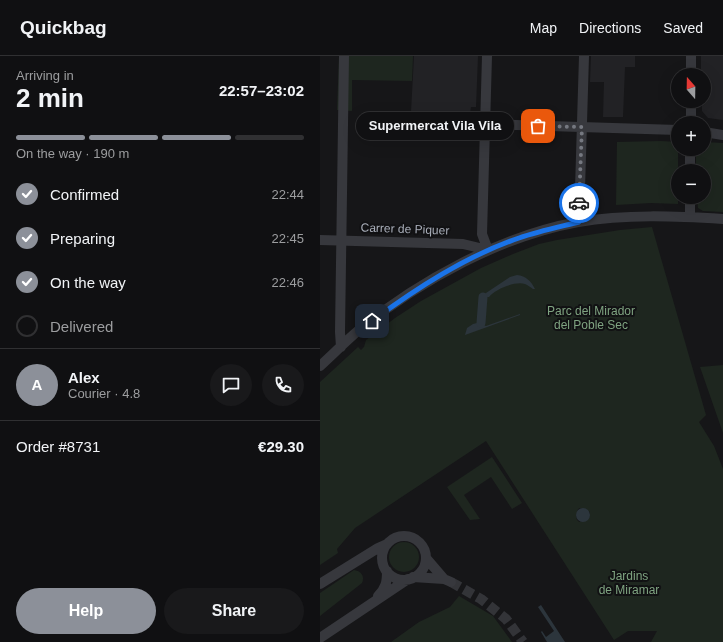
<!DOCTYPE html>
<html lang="en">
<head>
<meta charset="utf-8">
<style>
  body { margin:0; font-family:Arial,sans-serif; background:#19191b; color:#f1f3f6; height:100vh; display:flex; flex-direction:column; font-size:15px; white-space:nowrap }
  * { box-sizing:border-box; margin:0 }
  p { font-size:13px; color:#9c9d9f }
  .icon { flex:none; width:22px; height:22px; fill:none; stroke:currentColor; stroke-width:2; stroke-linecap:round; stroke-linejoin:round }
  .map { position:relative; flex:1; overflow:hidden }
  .panel { display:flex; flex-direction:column; background:#101012; width:320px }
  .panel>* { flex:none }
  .needle { width:26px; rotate:340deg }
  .controls { position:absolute; left:351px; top:12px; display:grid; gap:8px }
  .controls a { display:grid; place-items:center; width:40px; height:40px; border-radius:50%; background:#101012; box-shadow:0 4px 16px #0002,0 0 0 1px #303032; font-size:20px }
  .pin { position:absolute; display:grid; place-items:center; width:34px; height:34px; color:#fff; margin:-17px; border-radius:8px; box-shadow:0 2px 6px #0006 }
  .courier { position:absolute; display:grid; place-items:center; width:40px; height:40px; margin:-20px; border:3px solid #1a73e8; border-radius:50%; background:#fff; color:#222; box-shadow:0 1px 5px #0007 }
  .bubble { position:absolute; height:28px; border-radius:14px; background:#101012; box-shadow:0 4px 16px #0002,0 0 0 1px #303032; font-size:13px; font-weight:700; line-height:28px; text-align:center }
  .overview em { font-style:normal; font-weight:700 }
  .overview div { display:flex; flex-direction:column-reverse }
  .overview { display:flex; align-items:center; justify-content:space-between; height:68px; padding:0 16px }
  h1 { font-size:26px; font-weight:700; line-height:30px }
  .bar { display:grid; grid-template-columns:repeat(4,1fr); gap:6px 4px; align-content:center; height:48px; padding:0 16px }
  .bar i { height:5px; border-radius:3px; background:#303032 }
  .bar .current { background:#8c9099 }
  .bar p { grid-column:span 4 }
  .line { display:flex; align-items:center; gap:10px; padding:0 16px; border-top:1px solid #303032 }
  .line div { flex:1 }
  .round { display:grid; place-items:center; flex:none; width:42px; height:42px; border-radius:21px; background:#19191b }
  ol { padding:0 16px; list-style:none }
  li { display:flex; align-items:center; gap:12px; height:44px }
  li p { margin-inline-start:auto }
  li .icon { padding:4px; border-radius:50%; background:#8c9099; color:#fff; stroke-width:4 }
  li:last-child { color:#9c9d9f }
  li i { width:22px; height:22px; border:2px solid #303032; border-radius:50% }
  .primary-button { display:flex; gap:8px; margin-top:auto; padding:8px 16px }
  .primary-button a { flex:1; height:46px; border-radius:24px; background:#8c9099; color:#fff; font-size:16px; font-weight:700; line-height:46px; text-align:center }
  .primary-button a+a { background:#19191b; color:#f1f3f6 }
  header { display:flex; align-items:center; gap:24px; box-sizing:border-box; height:56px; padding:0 20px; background:#101012; border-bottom:1px solid #303032 }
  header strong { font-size:19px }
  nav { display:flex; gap:22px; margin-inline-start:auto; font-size:14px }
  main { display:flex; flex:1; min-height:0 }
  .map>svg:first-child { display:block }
  .built { fill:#222225 }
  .green { fill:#1e261f; fill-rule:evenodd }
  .water { fill:#2c353c }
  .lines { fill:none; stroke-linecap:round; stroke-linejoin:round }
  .canal { stroke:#2c353c; stroke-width:9 }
  .minor-tunnel { stroke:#333438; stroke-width:10; stroke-dasharray:10 5; stroke-linecap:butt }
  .minor { stroke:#37383d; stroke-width:10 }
  .done { stroke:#757880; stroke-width:4; stroke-dasharray:0 7.2 }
  .route { stroke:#1a73e8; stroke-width:5 }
  .labels { text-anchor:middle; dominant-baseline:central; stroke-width:4; stroke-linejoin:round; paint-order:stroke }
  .street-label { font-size:12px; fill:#a8adb8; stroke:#111113 }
  .park-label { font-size:12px; fill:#7fa381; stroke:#111113 }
</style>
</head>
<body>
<header>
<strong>Quickbag</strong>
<nav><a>Map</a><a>Directions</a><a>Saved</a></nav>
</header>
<main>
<section class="panel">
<div class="overview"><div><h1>2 min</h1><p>Arriving in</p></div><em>22:57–23:02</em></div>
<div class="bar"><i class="current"></i><i class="current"></i><i class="current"></i><i></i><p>On the way · 190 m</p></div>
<ol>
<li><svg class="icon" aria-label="check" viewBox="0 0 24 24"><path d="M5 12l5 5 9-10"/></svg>Confirmed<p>22:44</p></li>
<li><svg class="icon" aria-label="check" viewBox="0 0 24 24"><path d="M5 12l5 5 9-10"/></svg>Preparing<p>22:45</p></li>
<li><svg class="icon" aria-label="check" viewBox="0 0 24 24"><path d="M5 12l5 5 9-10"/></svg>On the way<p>22:46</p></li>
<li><i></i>Delivered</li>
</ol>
<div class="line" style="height:72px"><b class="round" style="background:#8c9099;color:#fff">A</b><div><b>Alex</b><p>Courier · 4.8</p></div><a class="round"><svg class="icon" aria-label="chat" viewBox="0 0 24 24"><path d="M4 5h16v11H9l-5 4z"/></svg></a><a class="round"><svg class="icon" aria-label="phone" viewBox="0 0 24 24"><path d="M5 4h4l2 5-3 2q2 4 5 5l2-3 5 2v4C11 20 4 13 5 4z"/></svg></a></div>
<div class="line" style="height:52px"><div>Order #8731</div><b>€29.30</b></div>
<div class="primary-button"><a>Help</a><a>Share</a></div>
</section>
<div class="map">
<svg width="403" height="586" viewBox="0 0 403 586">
  <rect width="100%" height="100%" fill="#161618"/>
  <path class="built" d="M94,0h64l-2,51h-5l-1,6 -59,-1z
    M271,0h44v11h-10l-2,50h-20l1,-35h-14z
    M381,0h22v64l-15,-2 -6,-7v-10h2v-26h-3z"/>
  <path class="green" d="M19,0h74l-1,25 -60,-1v31l-15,-1z
    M341,85l17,1v62l-27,-1 -35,2 1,-63z
    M384,86l19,1v69l-20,-1 -5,-3 -1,-11h7v-26h-8v-22h8z
    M332,171l54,188 -7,7 15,24 9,23v173h-72l6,-11h-29l-14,9 -128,-199 -131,87 -18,21 1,4 -18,12v-183l38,-35 3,3 3,-3 2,-7 29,-22 26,-17 60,-33 32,-14 26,-10 18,-4 63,-10zM260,452l5,1 5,3 -1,6 -10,4 -2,-2 -1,-3 2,-8z
    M403,309v68l-23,-66z
    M172,401l30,46 -10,6 -21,-32 -27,18 16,24 -10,1 -23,-33z
    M69 501a15 15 0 1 1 30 0a15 15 0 1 1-30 0Z
    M34,514c7,1 11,6 8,13l-42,33v-23z
    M139,540l34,20 19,26h-121l28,-20 31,-15z"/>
  <path class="water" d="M197,219c9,1 14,6 18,14h-2c-3,-2 -5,-4 -8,-5 -10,-3 -30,5 -36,13h-7l1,-2 27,-18z
    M200,258v1l-55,20 2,-7 6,-4 4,-1 9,3z
    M256 459a7 7 0 1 1 14 0a7 7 0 1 1-14 0Z
    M221,549l24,37h-18l-6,-10 1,-1 4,6 8,-6 -16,-24z"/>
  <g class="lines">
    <path class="canal" d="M161,267l2,-26"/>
    <path class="minor-tunnel" d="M131,526l30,17 25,20 17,23"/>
    <path class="minor" d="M167,0l-5,178 6,16
      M371,19v-19
      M371,67v-22
      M165,68l193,6
      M384,76l19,3
      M370,115v-22
      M370,161v-20
      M259,166l5,-166
      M0,184l143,4 25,6
      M21,291l-1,-15 4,-276
      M0,310c13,-12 26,-25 40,-37 61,-49 141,-93 218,-107 48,-8 97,-6 145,-3
      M62 502a22 22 0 1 1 44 0a22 22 0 1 1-44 0Z
      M106,502l18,21
      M93,521l31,2 7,3
      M0,528l58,-36 9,-4
      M58,540c8,-8 9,-14 9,-25
      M0,582l88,-59"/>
  </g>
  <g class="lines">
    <path class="done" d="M218,70l44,1 -3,76"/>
    <path class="route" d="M52,265c45,-33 94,-65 147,-83 20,-7 40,-11 60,-16v-19"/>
  </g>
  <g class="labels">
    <g class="street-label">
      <text transform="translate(85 173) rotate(2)">Carrer de Piquer</text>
    </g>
    <g class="park-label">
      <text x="271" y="255">Parc del Mirador<tspan x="271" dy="14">del Poble Sec</tspan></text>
      <text x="309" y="520">Jardins<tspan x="309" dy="14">de Miramar</tspan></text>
    </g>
  </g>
</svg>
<div class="controls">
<a><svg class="needle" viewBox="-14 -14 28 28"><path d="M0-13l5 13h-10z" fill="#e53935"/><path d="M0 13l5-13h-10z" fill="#9c9d9f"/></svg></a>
<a>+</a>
<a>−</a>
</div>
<div class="pin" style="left:218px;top:70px;background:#ea580c"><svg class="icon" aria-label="bag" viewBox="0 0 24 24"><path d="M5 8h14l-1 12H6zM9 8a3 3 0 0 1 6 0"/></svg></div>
<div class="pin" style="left:52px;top:265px;background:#1f2937"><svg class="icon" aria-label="home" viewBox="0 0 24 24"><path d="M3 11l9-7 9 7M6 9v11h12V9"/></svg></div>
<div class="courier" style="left:259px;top:147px"><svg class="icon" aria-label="car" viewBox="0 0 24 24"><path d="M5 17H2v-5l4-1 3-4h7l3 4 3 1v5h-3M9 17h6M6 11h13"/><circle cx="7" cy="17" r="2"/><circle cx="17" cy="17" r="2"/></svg></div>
<div class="bubble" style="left:36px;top:56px;width:158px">Supermercat Vila Vila</div>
</div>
</main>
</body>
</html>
